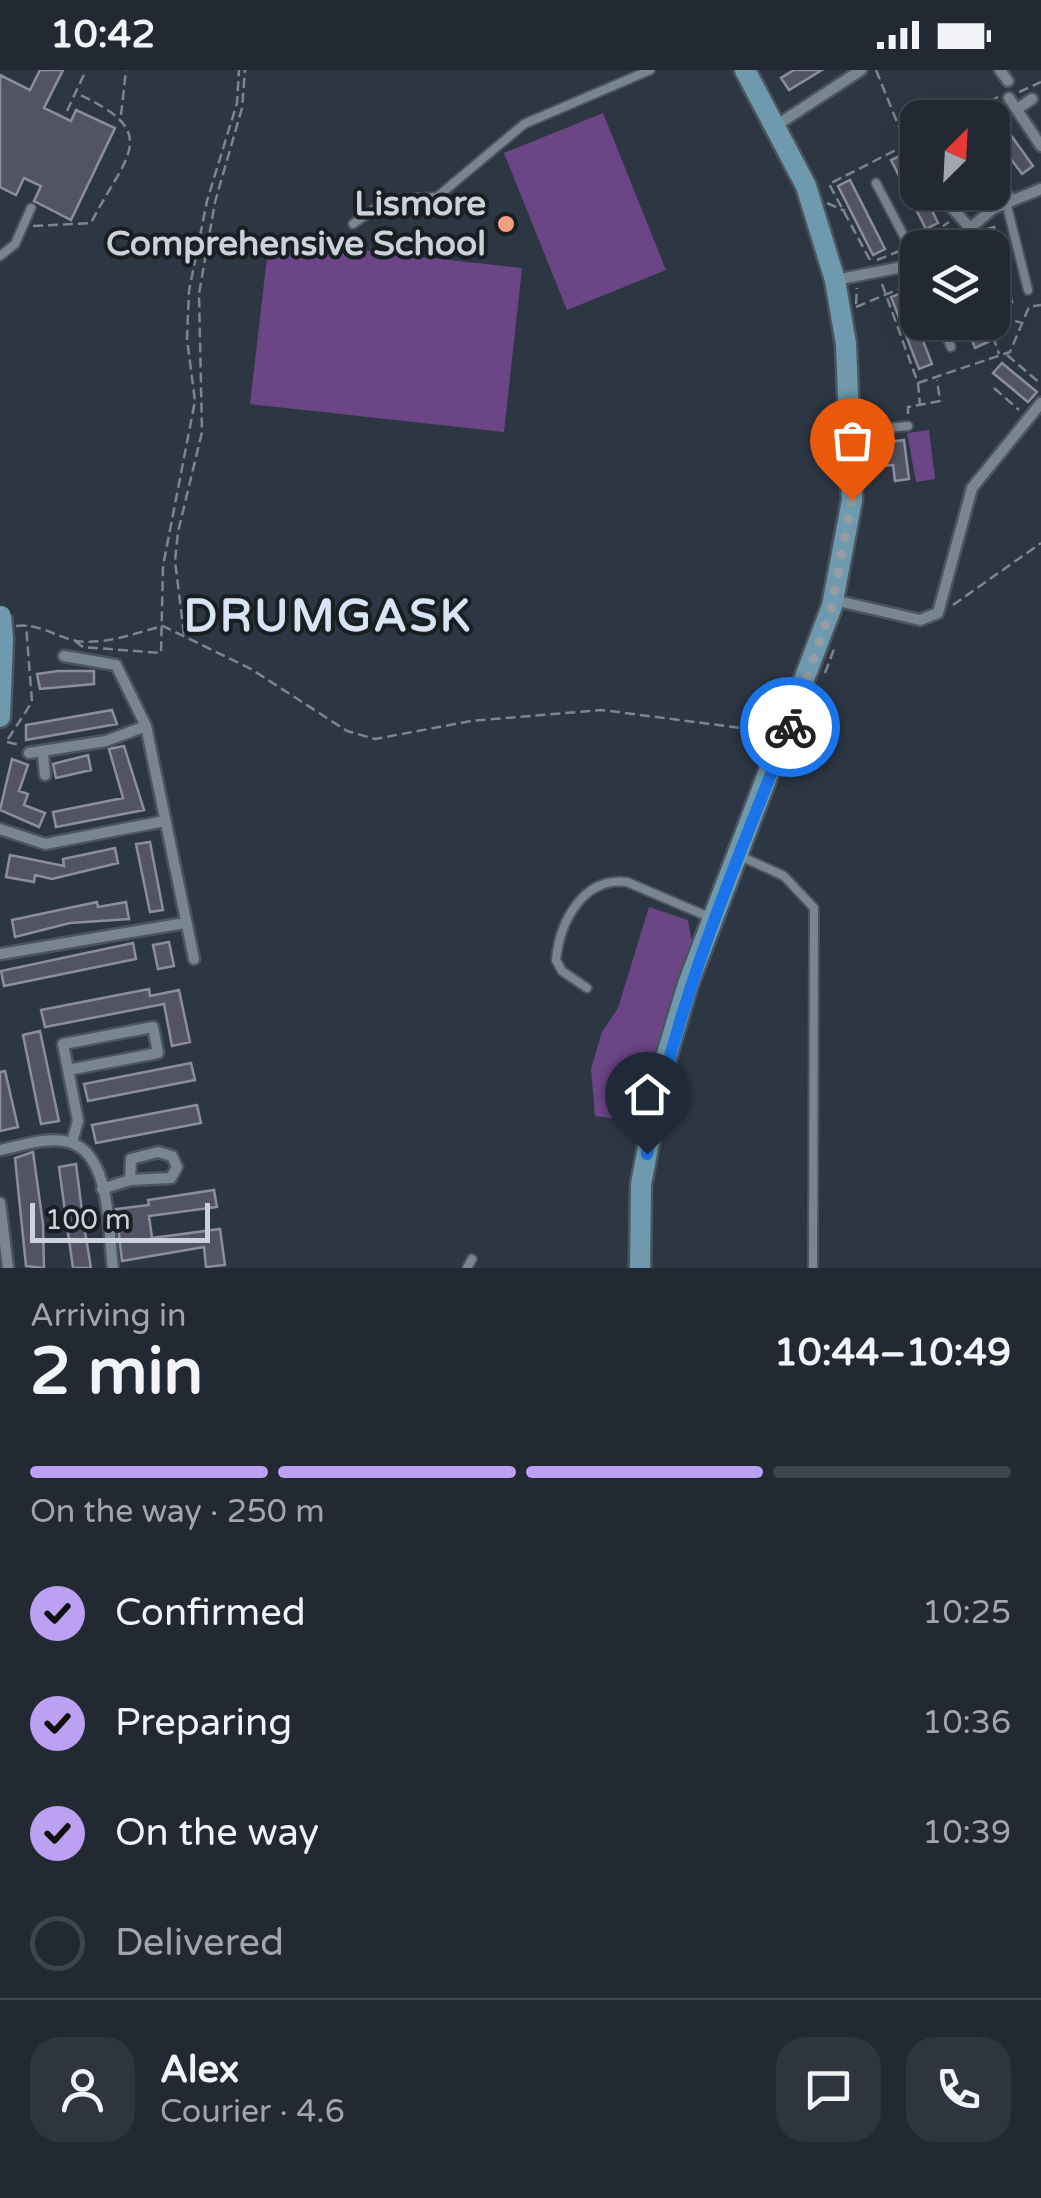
<!DOCTYPE html>
<html lang="en">
<head>
<meta charset="utf-8">
<style>
  body { margin:0; font-family:"Varela Round",sans-serif; background:#2e353e; color:#f1f3f6; height:100vh; display:flex; flex-direction:column; font-size:38px; white-space:nowrap }
  * { box-sizing:border-box; margin:0 }
  p { font-size:32px; color:#a2a6ac }
  .icon { flex:none; width:55px; height:55px; fill:none; stroke:currentColor; stroke-width:2; stroke-linecap:round; stroke-linejoin:round }
  .map { position:relative; height:1198px; overflow:hidden }
  .sheet { display:flex; flex-direction:column; background:#222932; flex:1 }
  .sheet>* { flex:none }
  .needle { width:65px; rotate:24deg }
  .fabs { position:absolute; left:900px; top:30px; display:grid; gap:20px }
  .fabs a { display:grid; place-items:center; width:110px; height:110px; border-radius:20px; background:#222932; box-shadow:0 10px 40px #0002,0 0 0 2px #3f454d; font-size:50px }
  .scale { position:absolute; left:30px; bottom:25px; width:180px; box-sizing:border-box; padding-left:10px; border:5px solid #ccd2d9; border-top:0; font-size:28px; line-height:35px; white-space:nowrap; color:#ccd2d9; -webkit-text-stroke:8px #1a1e23; paint-order:stroke }
  .pin { position:absolute; display:grid; place-items:center; width:85px; height:85px; color:#fff; margin:-102px -42px; border-radius:50% 50% 50% 0; rotate:-45deg; box-shadow:0 0 10px #0007 }
  .pin .icon { rotate:45deg }
  .courier { position:absolute; display:grid; place-items:center; width:100px; height:100px; margin:-50px; border:8px solid #1a73e8; border-radius:50%; background:#fff; color:#222; box-shadow:0 2px 12px #0007 }
  .headline em { font-style:normal; font-weight:700 }
  .headline div { display:flex; flex-direction:column-reverse }
  .headline { display:flex; align-items:center; justify-content:space-between; height:170px; padding:0 30px }
  h1 { font-size:65px; font-weight:700; line-height:75px }
  .bar { display:grid; grid-template-columns:repeat(4,1fr); gap:15px 10px; align-content:center; height:120px; padding:0 30px }
  .bar i { height:12px; border-radius:8px; background:#3f454d }
  .bar .current { background:#bca0f2 }
  .bar p { grid-column:span 4 }
  .line { display:flex; align-items:center; gap:25px; padding:0 30px; border-top:2px solid #3f454d }
  .line div { flex:1 }
  .round { display:grid; place-items:center; flex:none; width:105px; height:105px; border-radius:30px; background:#2e353e }
  ol { padding:0 30px; list-style:none }
  li { display:flex; align-items:center; gap:30px; height:110px }
  li p { margin-inline-start:auto }
  li .icon { padding:10px; border-radius:50%; background:#bca0f2; color:#111; stroke-width:4 }
  li:last-child { color:#a2a6ac }
  li i { width:55px; height:55px; border:5px solid #3f454d; border-radius:50% }
  .status { display:flex; justify-content:space-between; align-items:center; height:70px; padding:0 50px; background:#222932; direction:ltr }
  .status svg { height:28px; fill:currentColor }
  .map>svg:first-child { display:block }
  .green { fill:#6c4586 }
  .building { fill:#535463; stroke:#8c8d9e; stroke-width:2.5 }
  .lines { fill:none; stroke-linecap:round; stroke-linejoin:round }
  .lane-casing { stroke:#4c555e; stroke-width:12 }
  .street-casing { stroke:#4c555e; stroke-width:15 }
  .secondary-casing { stroke:#4c555e; stroke-width:25 }
  .path { stroke:#7d858f; stroke-width:2.5; stroke-dasharray:10 5; stroke-linecap:butt }
  .lane { stroke:#7a8592; stroke-width:8 }
  .street { stroke:#7a8592; stroke-width:10 }
  .secondary { stroke:#6e99ae; stroke-width:20 }
  .secondary-bridge-casing { stroke:#4c555e; stroke-width:25; stroke-linecap:butt }
  .secondary-bridge { stroke:#6e99ae; stroke-width:20 }
  .done { stroke:#949ca4; stroke-width:10; stroke-dasharray:0 18 }
  .route { stroke:#1a73e8; stroke-width:12 }
  .poi-dot { fill:#f49e86; stroke:#1a1e23; stroke-width:4 }
  .labels { text-anchor:middle; dominant-baseline:central; stroke-width:8; stroke-linejoin:round; paint-order:stroke }
  .poi-label { font-size:35px; font-weight:bold; fill:#ccd2d9; stroke:#1a1e23; text-anchor:end }
  .district-label { font-size:45px; font-weight:bold; letter-spacing:2.5px; fill:#d7e4f3; stroke:#1a1e23 }
</style>
</head>
<body>
<div class="status"><b>10:42</b><svg viewBox="0 0 49 12"><path d="M0 12V9h3v3zM5 12V6h3v6zM10 12V3h3v9zM15 12V0h3v12zM26 1h20v11H26zM47 4h2v5h-2z"/></svg></div>
<div class="map">
<svg width="1041" height="1198" viewBox="0 0 1041 1198">
  <rect width="100%" height="100%" fill="#2d3743"/>
  <path class="green" d="M603,43l63,157 -99,40 -63,-157z
    M269,170l253,28 -18,164 -254,-28z
    M929,360l6,49 -19,3 -9,-49z
    M649,837l39,13 4,23 -51,179 -46,-6 -4,-47 11,-37 16,-24z"/>
  <path class="building" d="M40,0h23l-19,38 27,13 5,-11 39,18 -44,92 -37,-19 7,-15 -17,-8 -8,17 -16,-8v-112l30,15z
    M794,0h28l-33,20 -8,-12z
    M988,33l45,63 -11,8 -30,-41v-15h-11l-5,-7z
    M904,84l14,28v10h5l15,31 -12,6 -35,-69z
    M850,110l35,69 -12,6 -35,-69z
    M994,157l18,75 -13,3 -7,-26v-31h-7l-5,-17z
    M904,222l28,72 -13,5 -28,-72z
    M965,252h15l8,20 -13,6z
    M1002,293l35,29 -9,10 -35,-29z
    M904,370l5,39 -14,2 -2,-16 -10,1 -2,-23z
    M58,601h36v13l-54,5 -3,-15z
    M112,640l5,14 -91,16v-15z
    M124,676l20,64 -88,17 -3,-15 70,-14 -14,-49z
    M88,685l3,15 -35,8 -3,-14z
    M12,689l16,6 -9,26 9,3 -4,11 21,8 -6,14 -39,-17z
    M150,772l13,68 -13,2 -14,-68z
    M115,778l3,15 -66,16 -17,-4 -1,7 -28,-5 4,-22 54,11 -1,-7z
    M97,832l1,5 28,-5 3,17 -59,4 -55,14 -3,-17z
    M169,872l5,24 -16,3 -5,-24z
    M133,873l3,16 -132,27 -3,-15z
    M149,919l1,7 29,-6 11,52 -18,4 -8,-42 -119,23 -4,-17z
    M40,961l19,90 -18,3 -18,-89z
    M191,993l4,17 -107,21 -4,-17z
    M5,1001l13,56 -18,4v-59z
    M197,1035l4,18 -105,20 -4,-18z
    M33,1082l10,72 1,44 -18,-2 -11,-108z
    M76,1094l7,55 8,49h-18l-7,-49 -7,-52z
    M214,1120l3,17 -68,9 3,22 68,-9 5,36 -19,2 -2,-20 -82,14 -6,-52 33,-4 -1,-5z"/>
  <g class="lines">
    <defs>
      <path id="lane" d="M992,101l20,28
        M876,113l42,80
        M1006,132l22,88
        M353,154l34,-24 50,-3 87,-73 126,-54
        M0,186l15,-12 16,-36
        M941,252l10,25
        M853,361l55,-5
        M738,785l46,21 30,32 -1,360
        M587,918l-25,-17 -6,-11c4,-39 27,-83 71,-78l82,35
        M467,1198l5,-9"/>
      <path id="street" d="M1000,0l8,11
        M1009,28l32,48
        M1017,39l15,-10
        M777,55l84,-55
        M947,132l22,25
        M946,178l48,-40 47,-19
        M835,210l83,-16
        M834,530l86,20 18,-7 34,-125 69,-85
        M64,586l52,9 30,61 48,233
        M29,683l77,-12 40,-15
        M43,684l2,21
        M0,759l45,15 120,-23
        M0,884l185,-31
        M68,1000l90,-17 -5,-26 -90,17 15,77 -6,21
        M0,1080c21,-4 48,-14 69,-8 43,12 39,91 44,126
        M102,1119l28,-9 41,-2 6,-11 -5,-11 -14,-4 -27,7 -1,21
        M0,1133l8,65"/>
      <path id="secondary" d="M0,647l3,-78
        M640,1198l1,-84 23,-120 24,-80 144,-378 20,-106 -6,-156 -11,-64 -29,-94 -61,-116"/>
    </defs>
    <use href="#lane" class="lane-casing"/>
    <use href="#street" class="street-casing"/>
    <use href="#secondary" class="secondary-casing"/>
    <path class="path" d="M876,0l23,57 19,18
      M1019,22l22,-10
      M67,41l19,-41
      M121,45l5,-45
      M935,48l16,-10 23,1 24,-12
      M827,133l18,8
      M967,138l20,-9
      M33,156l58,-3c35,-69 73,-90 -15,-130
      M918,173l31,-21
      M976,178v-8
      M870,190l-41,-76 71,-36 18,-19
      M877,190l25,-10
      M882,214l36,99 2,23
      M856,234l1,-16
      M992,236l5,10 25,7
      M856,237l62,-26
      M988,252l11,32
      M1007,285l34,29
      M918,313l92,-31 19,-45 12,-2
      M994,318l25,22
      M908,344v-7l32,-6 -3,-21
      M953,535l88,-62
      M16,556c24,-3 39,11 61,15 29,4 58,-8 86,-15l88,43 96,62 28,8 96,-18 131,-11 139,18 32,-13
      M184,564l-9,-73 3,-29 24,-100 -3,-138 16,-92 27,-94 3,-38
      M75,571l8,6 78,6 2,-87 32,-165 -8,-62 2,-48 18,-90 30,-98 2,-33
      M825,603l9,-24
      M8,669l24,-37 -6,-77
      M7,672l13,3"/>
    <use href="#lane" class="lane"/>
    <use href="#street" class="street"/>
    <use href="#secondary" class="secondary"/>
    <defs>
      <path id="secondary-bridge" d="M1,546l2,23"/>
    </defs>
    <use href="#secondary-bridge" class="secondary-bridge-casing"/>
    <use href="#secondary-bridge" class="secondary-bridge"/>
  </g>
  <g class="lines">
    <path class="done" d="M790,657l42,-121 20,-106"/>
    <path class="route" d="M647,1084c29,-151 86,-285 143,-427"/>
  </g>
  <circle class="poi-dot" cx="506" cy="154" r="10"/>
  <g class="labels">
    <g class="poi-label">
      <text x="486" y="134">Lismore<tspan x="486" dy="40">Comprehensive School</tspan></text>
    </g>
    <g class="district-label">
      <text x="328" y="547">DRUMGASK</text>
    </g>
  </g>
</svg>
<div class="fabs">
<a><svg class="needle" viewBox="-14 -14 28 28"><path d="M0-13l5 13h-10z" fill="#e53935"/><path d="M0 13l5-13h-10z" fill="#a2a6ac"/></svg></a>
<a><svg class="icon" aria-label="layers" viewBox="0 0 24 24"><path d="M12 4l9 5-9 5-9-5zM3 14l9 5 9-5"/></svg></a>
</div>
<div class="scale">100 m</div>
<div class="pin" style="left:852px;top:430px;background:#ea580c"><svg class="icon" aria-label="bag" viewBox="0 0 24 24"><path d="M5 8h14l-1 12H6zM9 8a3 3 0 0 1 6 0"/></svg></div>
<div class="pin" style="left:647px;top:1084px;background:#1f2937"><svg class="icon" aria-label="home" viewBox="0 0 24 24"><path d="M3 11l9-7 9 7M6 9v11h12V9"/></svg></div>
<div class="courier" style="left:790px;top:657px"><svg class="icon" aria-label="bike" viewBox="0 0 24 24"><circle cx="6" cy="16" r="4"/><circle cx="18" cy="16" r="4"/><path d="M6 16l4-8h5l3 8M10 8l3 8H6M13 5h3"/></svg></div>
</div>
<section class="sheet">
<div class="headline"><div><h1>2 min</h1><p>Arriving in</p></div><em>10:44–10:49</em></div>
<div class="bar"><i class="current"></i><i class="current"></i><i class="current"></i><i></i><p>On the way · 250 m</p></div>
<ol>
<li><svg class="icon" aria-label="check" viewBox="0 0 24 24"><path d="M5 12l5 5 9-10"/></svg>Confirmed<p>10:25</p></li>
<li><svg class="icon" aria-label="check" viewBox="0 0 24 24"><path d="M5 12l5 5 9-10"/></svg>Preparing<p>10:36</p></li>
<li><svg class="icon" aria-label="check" viewBox="0 0 24 24"><path d="M5 12l5 5 9-10"/></svg>On the way<p>10:39</p></li>
<li><i></i>Delivered</li>
</ol>
<div class="line" style="height:180px"><a class="round"><svg class="icon" aria-label="person" viewBox="0 0 24 24"><circle cx="12" cy="8" r="4"/><path d="M4 21q1-7 8-7t8 7"/></svg></a><div><b>Alex</b><p>Courier · 4.6</p></div><a class="round"><svg class="icon" aria-label="chat" viewBox="0 0 24 24"><path d="M4 5h16v11H9l-5 4z"/></svg></a><a class="round"><svg class="icon" aria-label="phone" viewBox="0 0 24 24"><path d="M5 4h4l2 5-3 2q2 4 5 5l2-3 5 2v4C11 20 4 13 5 4z"/></svg></a></div>
</section>
</body>
</html>
